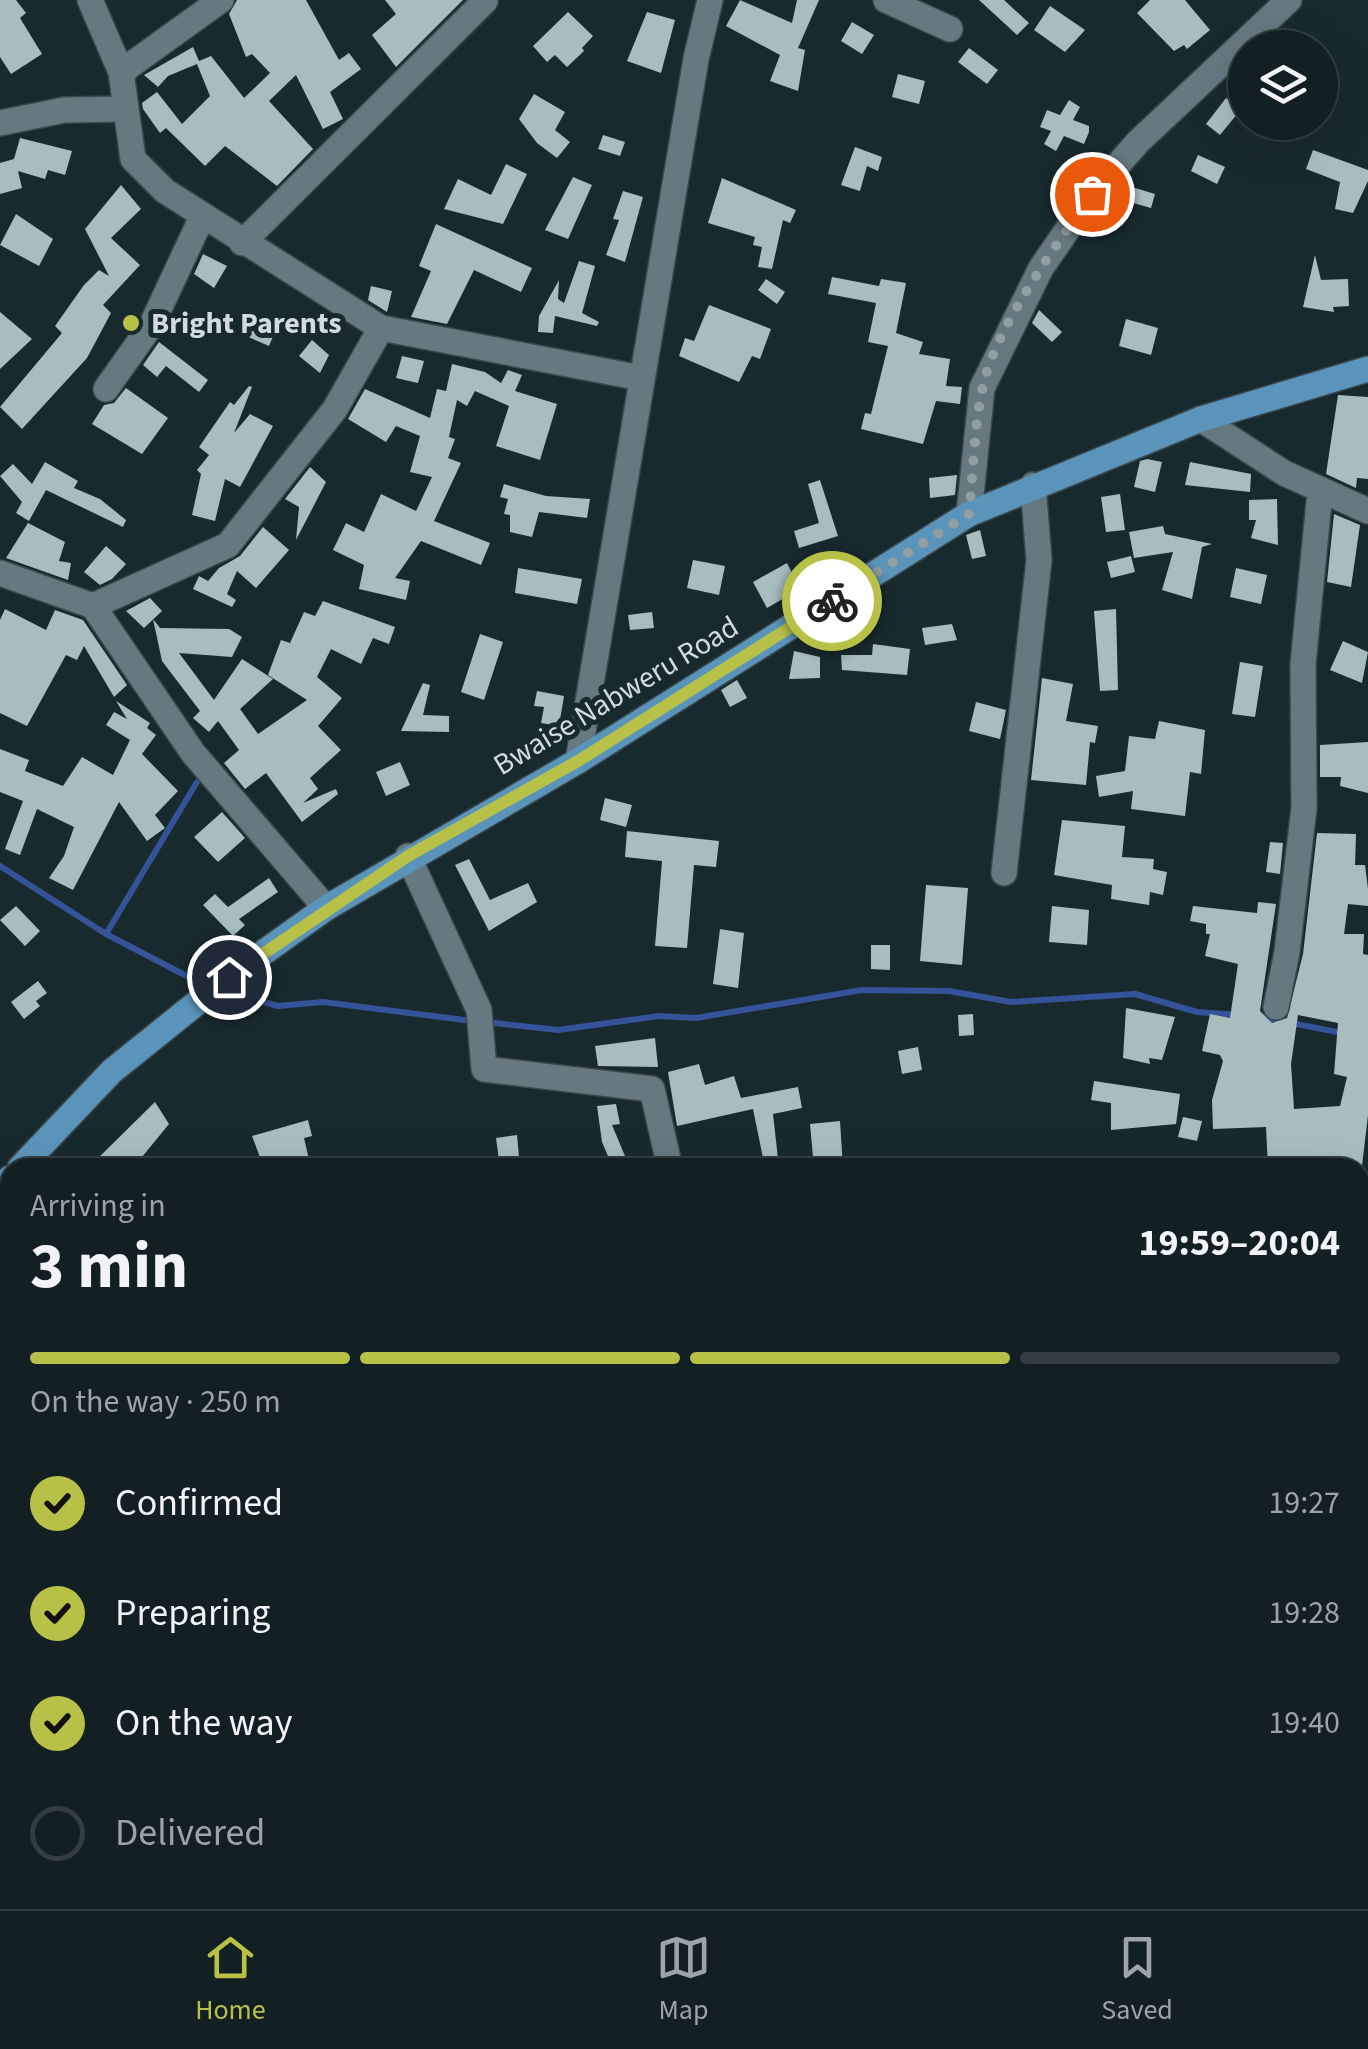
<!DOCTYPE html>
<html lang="en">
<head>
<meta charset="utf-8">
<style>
  body { margin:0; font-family:"Source Sans 3",sans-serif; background:#1c282b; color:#f1f3f6; height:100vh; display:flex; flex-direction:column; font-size:38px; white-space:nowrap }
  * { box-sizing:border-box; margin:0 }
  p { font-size:32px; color:#9da3a6 }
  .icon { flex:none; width:55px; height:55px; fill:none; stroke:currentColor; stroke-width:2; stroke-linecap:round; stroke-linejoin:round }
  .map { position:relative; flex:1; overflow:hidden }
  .drawer { position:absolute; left:0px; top:1158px; width:1370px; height:752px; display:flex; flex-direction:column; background:#132023; border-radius:30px 30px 0 0; box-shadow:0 10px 40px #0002,0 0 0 2px #323e41 }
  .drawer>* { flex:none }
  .controls { position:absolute; left:1228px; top:30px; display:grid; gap:20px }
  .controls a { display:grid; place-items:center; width:110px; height:110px; border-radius:50%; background:#132023; box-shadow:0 10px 40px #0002,0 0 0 2px #323e41; font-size:50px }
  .pin { position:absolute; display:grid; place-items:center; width:85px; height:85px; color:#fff; margin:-42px; border:5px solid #fff; border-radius:50%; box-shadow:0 2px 10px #0007 }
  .courier { position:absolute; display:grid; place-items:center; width:100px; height:100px; margin:-50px; border:8px solid #b7c147; border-radius:50%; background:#fff; color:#222; box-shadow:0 2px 12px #0007 }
  .head em { font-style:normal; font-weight:700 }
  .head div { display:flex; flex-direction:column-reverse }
  .head { display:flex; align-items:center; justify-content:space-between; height:170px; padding:0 30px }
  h1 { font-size:65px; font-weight:700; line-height:75px }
  .bar { display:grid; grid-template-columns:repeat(4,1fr); gap:15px 10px; align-content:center; height:120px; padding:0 30px }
  .bar i { height:12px; border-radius:8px; background:#323e41 }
  .bar .current { background:#b7c147 }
  .bar p { grid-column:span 4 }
  ol { padding:0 30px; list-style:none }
  li { display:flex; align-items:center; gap:30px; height:110px }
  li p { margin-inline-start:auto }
  li .icon { padding:10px; border-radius:50%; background:#b7c147; color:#111; stroke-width:4 }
  li:last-child { color:#9da3a6 }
  li i { width:55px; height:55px; border:5px solid #323e41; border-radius:50% }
  .dock { display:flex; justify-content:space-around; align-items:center; height:140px; border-top:2px solid #323e41; background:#132023; font-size:28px; color:#9da3a6 }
  .dock a { display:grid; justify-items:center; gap:5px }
  .dock .current { color:#b7c147 }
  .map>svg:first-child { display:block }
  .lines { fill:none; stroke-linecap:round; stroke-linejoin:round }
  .stream { stroke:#365299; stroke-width:6 }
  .building { fill:#a7bdbe; fill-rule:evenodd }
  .minor-casing { stroke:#3a474b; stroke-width:28 }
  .major-casing { stroke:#3a474b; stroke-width:28 }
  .path { stroke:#738185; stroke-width:4; stroke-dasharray:5 5; stroke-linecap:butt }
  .minor { stroke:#667980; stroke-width:25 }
  .major { stroke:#5b94bb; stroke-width:25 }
  .done { stroke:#919ea2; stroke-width:10; stroke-dasharray:0 18 }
  .route { stroke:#b7c147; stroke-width:12 }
  .poi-dot { fill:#b7c147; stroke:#192a2f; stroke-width:4 }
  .labels { text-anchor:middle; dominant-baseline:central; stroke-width:10; stroke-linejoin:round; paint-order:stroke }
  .poi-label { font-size:30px; font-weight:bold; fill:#d2dce0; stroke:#192a2f; text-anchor:start }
  .street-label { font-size:30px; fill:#d2dce0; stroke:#192a2f }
</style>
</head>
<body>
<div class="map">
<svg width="1368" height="1909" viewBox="0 0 1368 1909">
  <rect width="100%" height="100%" fill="#192a2f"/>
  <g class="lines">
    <path class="stream" d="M0,866l106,68 98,51
      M106,934l91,-152
      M231,993l47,13 45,-4 149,19
      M1261,1017l81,16
      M485,1022l73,8 101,-14 37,2 166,-28 87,1 62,11 124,-8 62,18 42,3"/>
  </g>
  <path class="building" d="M0,0h16l10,13 -6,5 22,36 -31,20 -11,-17z
    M237,0h69l33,60 10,-7 12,16 -31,23 13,27 -20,10 -27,-54 -27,26 44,48 -36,37 -52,-40 -20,20 -39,-38 -6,5 -17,-24 -1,-6 15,-11 25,32 28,-28 -13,-32 -29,12 -10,11 -14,-12 49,-28 6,14 12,-5 33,42 26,-25 -18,-19 -6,3 -17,-43z
    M385,0h78l-67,67 -24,-32 24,-21z
    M740,0l52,23 5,-23h22l-21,48 7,2 -7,41 -28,-10 10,-26 -54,-29z
    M979,0h25l25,23 -12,12z
    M1150,0h35l25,30 -23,19 -3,-4 -10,6 -37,-38z
    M1050,6l35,24 -20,22 -31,-22z
    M568,12l25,24 -11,12 2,3 -17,16 -12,-12 -8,7 -14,-16z
    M647,12l28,8 -14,53 -34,-12z
    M852,22l22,13 -12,19 -21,-13z
    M969,48l29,22 -11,14 -29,-22z
    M898,74l27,7 -6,23 -27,-7z
    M534,94l31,18 -10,18 15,12 -13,16 -20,-15 -18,-24z
    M1226,98l12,9v6l-18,22 -14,-11z
    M1069,100l11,7 -7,13 16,6v6l-5,12 -20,-8 -8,15 -12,-7 7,-13 -11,-4 7,-17 13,5z
    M603,135l22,7 -5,14 -22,-7z
    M20,138l52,13 -7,24 -17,-5 -3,9 -27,-8 4,17 -22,6v-31l14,-4z
    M855,147l27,10 -4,14 -11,-5 -7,25 -19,-6z
    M1313,150l55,20v11l-15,32 -18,-4 5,-27 -34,-13z
    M1198,155l27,12 -8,17 -26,-13z
    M506,164l21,10 -24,50 -59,-15 14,-30 33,16z
    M573,177l19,8 -24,54 -23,-9z
    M722,178l74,32 -6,13 -7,-3 -11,49 -14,-2 4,-20 -9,-2 2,-8 -47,-14z
    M1122,184l33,10 -4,14 -39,-11z
    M121,185l20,24 -30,29 29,27 -37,40 8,8 -24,45 -65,71 -22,-22 62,-74 -7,-7 29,-41 15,-15 10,6 -24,-47z
    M623,191l20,6 -18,65 -19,-7 13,-35 -6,-1z
    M16,214l37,25 -14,27 -39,-21z
    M436,224l96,44 -11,24 -47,-22 -27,54 -36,-7 20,-46 -12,-5z
    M203,254l24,12 -13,22 -20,-14z
    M1315,255l6,25 27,-1 1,27 -16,1 1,5 -31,-5z
    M579,261l16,5 -13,47 17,9 -2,4 -42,-10 -2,17 -15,-1 1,-16 20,-36 -1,19 6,4z
    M832,277l47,9 2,-7 25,4 -10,50 27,9 -4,12 31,5 -4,27 16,1 -2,17 -24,-3 -13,43 -62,-15 4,-16 6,1 17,-68 -20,-4 8,-39 -48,-9z
    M766,279l19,13 -8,12 -19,-14z
    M371,286l21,5 -5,21 -19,-12z
    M709,305l62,24 -11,30 -8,-3 -13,26 -60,-26 6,-18 9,3z
    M1039,310l23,22 -10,10 -20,-19z
    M0,312l32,27 -32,30z
    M256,313l23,9 -10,24 -23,-10z
    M1126,319l32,9 -7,27 -32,-9z
    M312,340l17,15 -9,18 -21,-17z
    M159,342l49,38 -9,12 -33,-26 -9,11 -14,-12z
    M402,356l22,5 -6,22 -22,-5z
    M452,364l33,8 16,11 7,-13 14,5 -7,16 42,13 -17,56 -44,-14 13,-40 -34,-15 -8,15 -10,-6 -8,37 6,2 -7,19 13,5 -27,58 56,22 -9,22 -60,-24 -26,37 15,3 -4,19 -47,-11 5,-24 -31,-15 13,-27 18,9 17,-38 35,17 16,-34 -22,-5 10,-36 -24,-10 -10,16 -38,-23 17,-30 65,29 7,-29 9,2z
    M249,386l3,1 -18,46 16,-19 23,12 -33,61 -15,-8 -10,42 -23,-6 9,-41 -4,-4 12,-15 -10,-8 31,-45 4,3z
    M126,388l42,30 -26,36 -50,-30 12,-19 10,-2z
    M1338,395l30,2v82l-11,-1 -1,10 -30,-14z
    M1147,459l15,3 -7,30 -21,-5 6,-26z
    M45,462l33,19 -4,7 26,11 26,21 -3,7 -77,-37 -17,31 -13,-8 6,-11 -22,-26 13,-12 19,20z
    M1190,462l61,12 -1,18 -65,-7z
    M310,467l16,15 -30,58 3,-33 -14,-8z
    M957,475l-2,20 -25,3 -1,-20z
    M820,480l18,56 -39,12 -5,-17 25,-8 -11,-39z
    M504,484l42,12 44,3 -3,19 -48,-6 -7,25 -22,-5v-17l-6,-1 4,-15 -8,-2z
    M1120,494l5,36 -19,2 -5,-35z
    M1277,499l1,46 -27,-7 5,-18h-7v-20z
    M1334,514l26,11 -9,62 -24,-5z
    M28,523l37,19 -6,19 12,2 -3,17 -62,-22z
    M1163,526l2,8 47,10 -10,3 -10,52 -30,-9 11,-38 -39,6 -5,-26z
    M263,527l26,23 -33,38 -19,-17 -10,23 9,6 -4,7 -39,-18 6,-13 9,5 11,-13 21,-12z
    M980,530l6,26 -14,3 -6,-24z
    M106,546l20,18 -14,15 -12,6 -16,-13z
    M1131,556l4,16 -24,6 -4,-16z
    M693,560l32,6 -6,29 -32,-7z
    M787,563l13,26 -33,19 -14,-26z
    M518,568l64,11 -5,25 -62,-11z
    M1236,568l31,7 -6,29 -31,-7z
    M150,598l12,13 -18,17 -18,-17z
    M323,601l72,26 -6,17 -16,-6 -12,26 -30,-15 -14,28 25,21 -24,28 23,24 -31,28 8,11 -15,14 33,-14 2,5 -36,28 -36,-49 -21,16 -21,-26 15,-13 -21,-29 -9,11 -16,-14 7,-7 -38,-50 -9,-42 7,9 69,1 13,8 -10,20 -53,-4 35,47 28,-41 31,20 -33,30 18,25 49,-34 -39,-25 13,-35 9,3 14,-31 11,4z
    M5,609l41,21 9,-20 28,10 44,65 -13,12 -30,-51 -7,14 -11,-5 -39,71 -27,-13v-93z
    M1116,609l2,81 -18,1 -6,-80z
    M652,612l2,16 -24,2 -2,-15z
    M952,624l5,16 -32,5 -3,-17z
    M480,634l23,8 -19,58 -23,-8z
    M1343,641l25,11 -6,31 -32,-13z
    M873,644l37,5 -3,26 -65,-5 -1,-15h31z
    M794,651l26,6v21l-31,1z
    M1240,662l23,4 -8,51 -23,-3z
    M1042,678l31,6 -7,37 32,5 -3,17 -5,-1 -4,43 -55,-5z
    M737,680l10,18 -17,9 -9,-17z
    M423,683l7,2 -7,30 26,1v16l-48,-1z
    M537,691l27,5 -5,30 -18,-3 3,-16 -10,-1z
    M116,701l34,22 -3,5 9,7 -14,19 36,37 -23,24 10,13 -18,13 -28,-39 -46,88 -24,-12 15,-22 10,-29 -37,-18 -17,46 -15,-6 18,-48 -23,-9v-43l29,11 -4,11 38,15 19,-29 31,18 17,-35 -24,-15 8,-13 13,7z
    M976,702l30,8 -6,29 -31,-8z
    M1159,721l46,9 -4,44 -11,-2 -5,44 -54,-7 2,-18 -34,6 -3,-21 29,-5 4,-35 26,3z
    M1368,742v51l-28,-7 1,-9h-21v-32z
    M400,762l10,23 -24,11 -10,-24z
    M605,798l27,7 -6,22 -26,-7z
    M222,812l23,26 -27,24 -24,-25z
    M1062,820l63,6 -3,31 32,2 -1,10 14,3 -4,23 -13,-3 -1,13 -38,-6 1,-14 -58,-10z
    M627,831l92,10 -3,26 -22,-2 -7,83 -32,-2 7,-85 -37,-4z
    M1317,833l39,1 -1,31h10l3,24v17l-20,-2 -4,30h20l-1,20 5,1v160l-6,51 -94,2 -2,-41 -53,2 -1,-29 11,-39 -3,-6 -18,-4 8,-37 20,4 8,-54 -33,-8 5,-22h-4v-10l-16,-3 3,-15 64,7 1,-11 18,2 -16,107 12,12 15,-5 16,-64zM1298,1015l40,8 -4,51 13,3 -7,29 -46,3 -3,-45z
    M1270,842l13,1 -3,31 -14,-2z
    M469,859l21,41 38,-17 9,19 -48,29 -34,-66z
    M269,878l9,14 -39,27 6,6 -12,11 -30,-31 12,-11 13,13z
    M926,885l42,3 -6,77 -42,-4z
    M16,906l24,25 -15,15 -25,-26z
    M1052,906l37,4 -2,35 -38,-3z
    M720,929l24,4 -6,55 -25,-4z
    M871,945h19v25l-19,-1z
    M38,981l9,12 -11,8 4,5 -16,13 -13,-17z
    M1126,1008l49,9 -13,43 -13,-2 1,6 -27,-6z
    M973,1014l1,21 -15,1 -1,-21z
    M655,1038l3,29 -60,-1 -3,-20z
    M918,1047l4,23 -20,4 -4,-23z
    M699,1064l6,21 29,-9 7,22 57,-11 4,21 -29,6 6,54h-14l-12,-59 -76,17 -9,-54z
    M1094,1081l86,13 -4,30 -65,6v-27l-20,-3z
    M155,1102l14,22 -36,44h-45z
    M616,1104l4,20 -8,1 18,43h-17l-11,-26 -5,-36z
    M1183,1117l19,4 -5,20 -19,-4z
    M308,1120l4,16 -8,2 7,30h-47l-12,-32z
    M840,1121l3,47h-29l-4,-44z
    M517,1135l3,33h-20l-4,-30z"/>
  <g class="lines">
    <defs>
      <path id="minor" d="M90,0l31,72 12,87 32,32 216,137 -46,81 -107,136 -135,61 100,147 133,155
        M886,0l64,29
        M121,72l100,-72
        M0,123l64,-13 61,-1
        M242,243l243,-242
        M381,328l260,50
        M106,389l46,-65 50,-107
        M1201,419l83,54 84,38
        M969,514l13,-126 59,-120 51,-74 46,-52 151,-142
        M0,573l93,33
        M578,761l118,-702 14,-59
        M408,856l71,154 5,59 168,20 18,79
        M1004,873l35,-313 -6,-75
        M1276,1007l11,-55 17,-144 -1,-144 17,-172
        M0,1290l10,18
        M0,1665l10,9
        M1360,1772l8,8
        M1265,1900l2,9
        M280,1909l9,-9
        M1115,1909l2,-9"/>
      <path id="major" d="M20,1168l92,-97 117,-94 97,-69 252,-147 391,-247 232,-95 167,-50
        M0,1189l10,-11"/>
    </defs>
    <use href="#minor" class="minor-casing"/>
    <use href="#major" class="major-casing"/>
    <path class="path" d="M959,1909l1,-9
      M1041,1909l2,-9"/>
    <use href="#minor" class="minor"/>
    <use href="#major" class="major"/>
  </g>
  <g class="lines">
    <path class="done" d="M832,601l137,-87c4,-40 5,-84 13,-124 12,-62 74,-143 110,-196"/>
    <path class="route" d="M229,977l179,-121 170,-95 254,-160"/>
  </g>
  <circle class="poi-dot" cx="131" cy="323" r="10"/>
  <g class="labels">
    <g class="poi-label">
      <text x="151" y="323">Bright Parents</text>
    </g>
    <g class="street-label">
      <text transform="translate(616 696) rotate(-31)">Bwaise Nabweru Road</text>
    </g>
  </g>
</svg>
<div class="controls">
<a><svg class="icon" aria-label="layers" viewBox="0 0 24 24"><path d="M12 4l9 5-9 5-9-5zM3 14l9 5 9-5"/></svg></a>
</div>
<div class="pin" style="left:1092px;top:194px;background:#ea580c"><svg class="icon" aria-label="bag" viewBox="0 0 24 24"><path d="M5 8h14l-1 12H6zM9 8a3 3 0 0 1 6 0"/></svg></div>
<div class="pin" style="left:229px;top:977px;background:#1f2937"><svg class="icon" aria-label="home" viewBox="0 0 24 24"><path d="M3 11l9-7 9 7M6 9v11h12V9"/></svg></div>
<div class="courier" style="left:832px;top:601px"><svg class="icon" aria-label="bike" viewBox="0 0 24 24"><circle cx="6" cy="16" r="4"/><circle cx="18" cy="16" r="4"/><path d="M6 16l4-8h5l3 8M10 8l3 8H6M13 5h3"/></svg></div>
<section class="drawer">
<div class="head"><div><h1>3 min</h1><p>Arriving in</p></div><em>19:59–20:04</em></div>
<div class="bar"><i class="current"></i><i class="current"></i><i class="current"></i><i></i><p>On the way · 250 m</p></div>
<ol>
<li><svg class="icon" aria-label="check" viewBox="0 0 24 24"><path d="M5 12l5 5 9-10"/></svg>Confirmed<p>19:27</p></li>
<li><svg class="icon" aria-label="check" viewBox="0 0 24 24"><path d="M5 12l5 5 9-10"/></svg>Preparing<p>19:28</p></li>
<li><svg class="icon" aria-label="check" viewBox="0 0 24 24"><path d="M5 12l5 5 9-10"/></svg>On the way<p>19:40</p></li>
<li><i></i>Delivered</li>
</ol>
</section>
</div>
<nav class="dock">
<a class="current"><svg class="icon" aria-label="home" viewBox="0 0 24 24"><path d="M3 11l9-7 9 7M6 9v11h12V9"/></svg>Home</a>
<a><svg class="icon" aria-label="map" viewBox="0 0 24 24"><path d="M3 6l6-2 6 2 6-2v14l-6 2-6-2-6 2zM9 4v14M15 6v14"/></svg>Map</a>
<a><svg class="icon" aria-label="saved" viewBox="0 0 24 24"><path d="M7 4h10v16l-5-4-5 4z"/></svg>Saved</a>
</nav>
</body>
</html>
